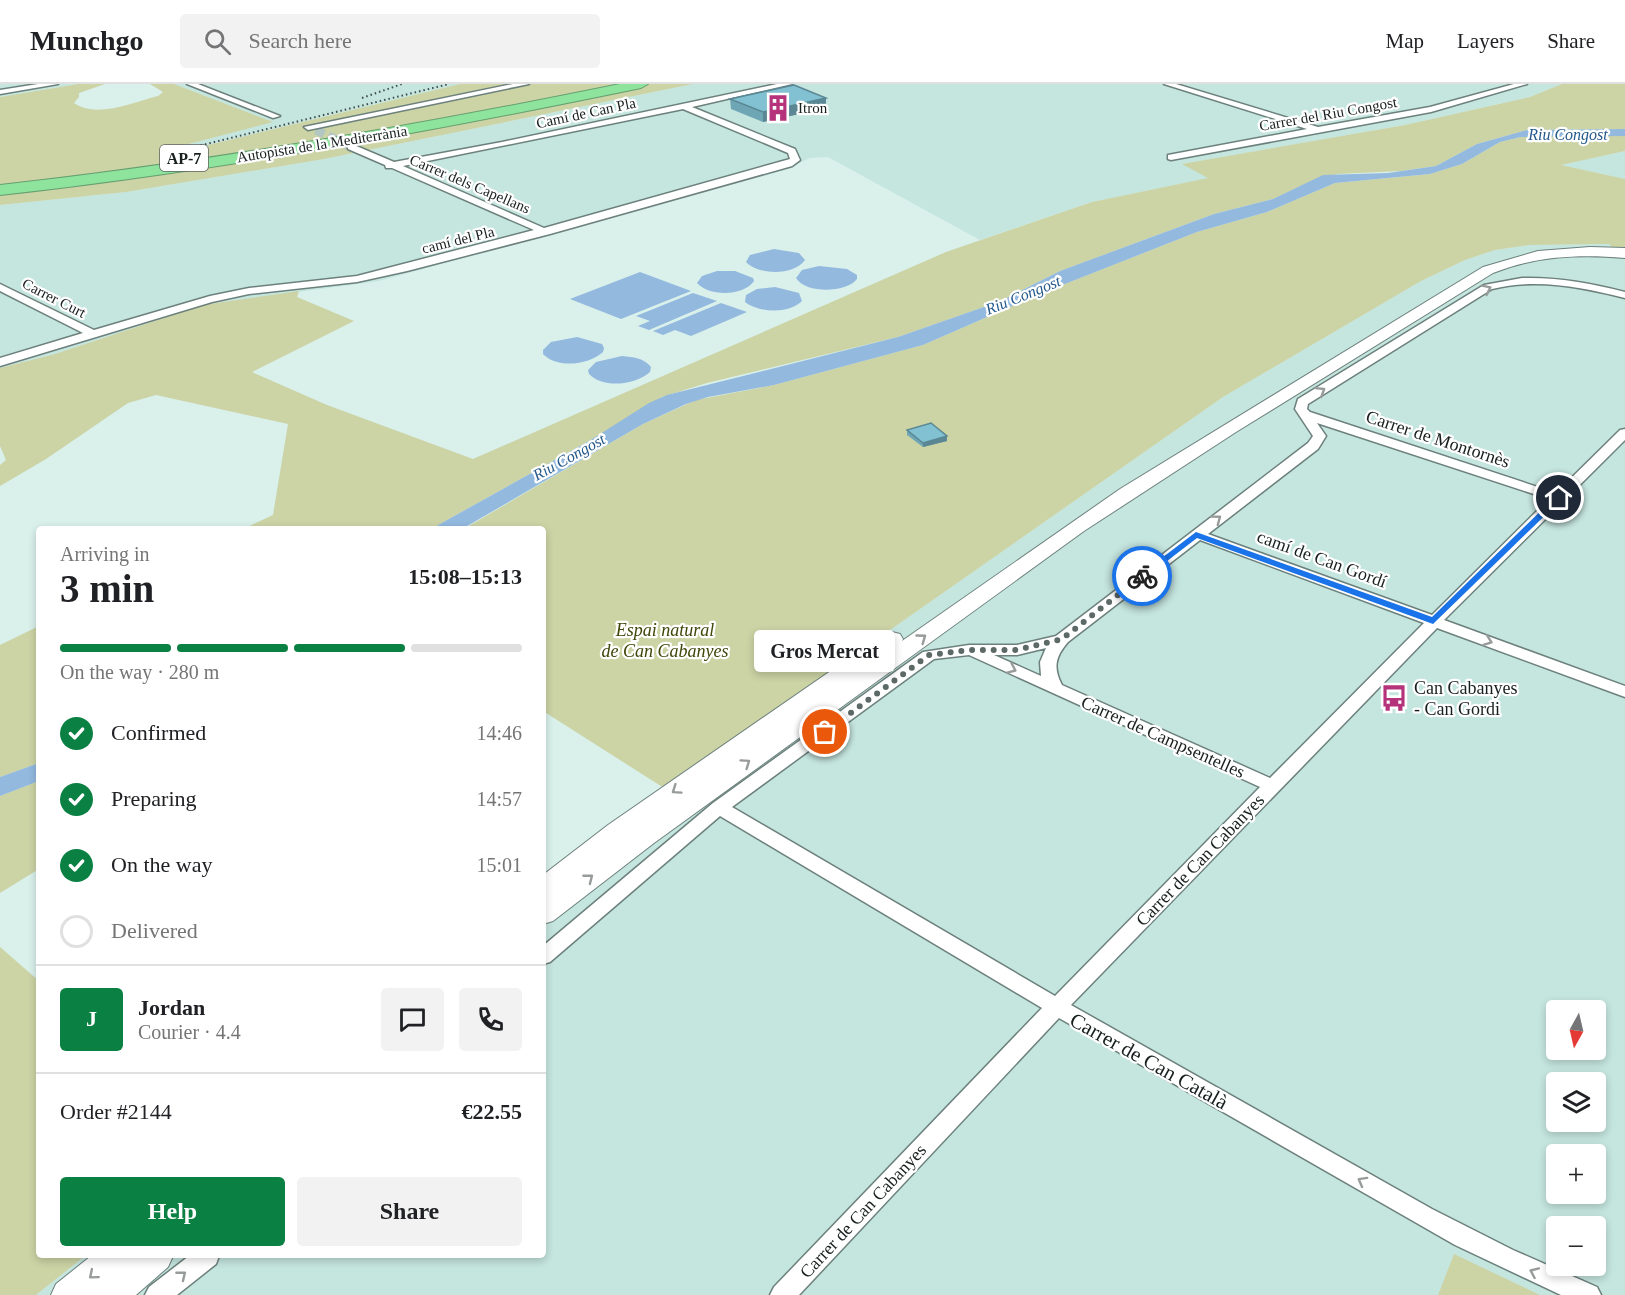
<!DOCTYPE html>
<html lang="en">
<head>
<meta charset="utf-8">
<style>
  body { margin:0; font-family:Georgia,serif; background:#f2f2f2; color:#202124; height:100vh; display:flex; flex-direction:column; font-size:22px; white-space:nowrap }
  * { box-sizing:border-box; margin:0 }
  p { font-size:20px; color:#757577 }
  .icon { flex:none; width:33px; height:33px; fill:none; stroke:currentColor; stroke-width:2; stroke-linecap:round; stroke-linejoin:round }
  .map { position:relative; flex:1; overflow:hidden }
  .drawer { position:absolute; left:36px; top:442px; width:510px; height:732px; display:flex; flex-direction:column; background:#fff; border-radius:6px; box-shadow:0 3px 9px #0003 }
  .drawer>* { flex:none }
  .needle { width:39px; rotate:188deg }
  .fabs { position:absolute; left:1546px; top:916px; display:grid; gap:12px }
  .fabs a { display:grid; place-items:center; width:60px; height:60px; border-radius:6px; background:#fff; box-shadow:0 3px 9px #0003; font-size:30px }
  .pin { position:absolute; display:grid; place-items:center; width:51px; height:51px; color:#fff; margin:-26px; border:3px solid #fff; border-radius:50%; box-shadow:0 2px 6px #0007 }
  .courier { position:absolute; display:grid; place-items:center; width:60px; height:60px; margin:-30px; border:4px solid #1a73e8; border-radius:50%; background:#fff; color:#222; box-shadow:0 2px 8px #0007 }
  .bubble { position:absolute; height:42px; border-radius:6px; background:#fff; box-shadow:0 3px 9px #0003; font-size:20px; font-weight:600; line-height:42px; text-align:center }
  .head em { font-style:normal; font-weight:600 }
  .head div { display:flex; flex-direction:column-reverse }
  .head { display:flex; align-items:center; justify-content:space-between; height:102px; padding:0 24px }
  h1 { font-size:39px; font-weight:600; line-height:45px }
  .bar { display:grid; grid-template-columns:repeat(4,1fr); gap:9px 6px; align-content:center; height:72px; padding:0 24px }
  .bar i { height:8px; border-radius:4px; background:#e0e0e0 }
  .bar .selected { background:#0b8043 }
  .bar p { grid-column:span 4 }
  .line { display:flex; align-items:center; gap:15px; padding:0 24px; border-top:2px solid #e0e0e0 }
  .line div { flex:1 }
  .round { display:grid; place-items:center; flex:none; width:63px; height:63px; border-radius:6px; background:#f2f2f2 }
  ol { padding:0 24px; list-style:none }
  li { display:flex; align-items:center; gap:18px; height:66px }
  li p { margin-inline-start:auto }
  li .icon { padding:6px; border-radius:50%; background:#0b8043; color:#fff; stroke-width:4 }
  li:last-child { color:#757577 }
  li i { width:33px; height:33px; border:3px solid #e0e0e0; border-radius:50% }
  .cta { display:flex; gap:12px; margin-top:auto; padding:12px 24px }
  .cta a { flex:1; height:69px; border-radius:6px; background:#0b8043; color:#fff; font-size:24px; font-weight:600; line-height:69px; text-align:center }
  .cta a+a { background:#f2f2f2; color:#202124 }
  header { display:flex; align-items:center; gap:36px; box-sizing:border-box; height:84px; padding:0 30px; background:#fff; border-bottom:2px solid #e0e0e0 }
  header strong { font-size:28px }
  nav { display:flex; gap:33px; margin-inline-start:auto; font-size:21px }
  .search { width:420px; height:54px; background:#f2f2f2; display:flex; align-items:center; gap:15px; box-sizing:border-box; padding:0 21px; border-radius:6px; color:#757577; font-size:22px }
  .map>svg:first-child { display:block }
  .built { fill:#c5e5df; fill-rule:evenodd }
  .green { fill:#ccd3a5 }
  .water { fill:#93b9df }
  .lines { fill:none; stroke-linecap:round; stroke-linejoin:round }
  .street-tunnel { stroke:#b2c6c2; stroke-width:9; stroke-dasharray:9 4.5; stroke-linecap:butt }
  .street-casing { stroke:#6c807c; stroke-width:3 }
  .secondary-casing { stroke:#6c807c; stroke-width:2 }
  .highway-casing { stroke:#659f71; stroke-width:2 }
  .street { fill:#fff; fill-rule:evenodd }
  .secondary { fill:#fff; fill-rule:evenodd }
  .highway { fill:#8fe49d; fill-rule:evenodd }
  .rail { stroke:#3f4b49; stroke-width:2; stroke-dasharray:1.5 3; stroke-linecap:butt }
  .wall { fill:#6fa6b5 }
  .shaded-wall { fill:#5a8793 }
  .building { fill:#81c1d2; stroke:#5a8793; stroke-width:1.5 }
  .oneway { stroke:#979b9a }
  .route { fill:#1a73e8 }
  .done { stroke:#5c6966; stroke-width:6; stroke-dasharray:0 10.8 }
  .labels { text-anchor:middle; dominant-baseline:central; stroke-width:4.5; stroke-linejoin:round; paint-order:stroke }
  .far-poi-label { font-size:15px; fill:#18201f; stroke:#fff; text-anchor:start }
  .far-street-label { font-size:15px; fill:#18201f; stroke:#fff }
  .far-water-label { font-size:16px; font-style:italic; fill:#24598b; stroke:#fff }
  .shield { fill:#fff; stroke:#5d6362; stroke-width:1.5 }
  .shield-label { font-size:16px; font-weight:bold; fill:#18201f }
  .street-label { font-size:18px; fill:#18201f; stroke:#fff }
  .park-label { font-size:18px; font-style:italic; fill:#414609; stroke:#fff }
  .poi-label { font-size:18px; fill:#18201f; stroke:#fff; text-anchor:start }
  .near-street-label { font-size:21px; fill:#18201f; stroke:#fff }
</style>
</head>
<body>
<header>
<strong>Munchgo</strong>
<div class="search"><svg class="icon" aria-label="search" viewBox="0 0 24 24"><circle cx="10" cy="10" r="6"/><path d="M15 15l6 6"/></svg>Search here</div>
<nav><a>Map</a><a>Layers</a><a>Share</a></nav>
</header>
<div class="map">
<svg width="1625" height="1211" viewBox="0 0 1625 1211">
  <rect width="100%" height="100%" fill="#d9f0eb"/>
  <path class="built" d="M0,0h78l-78,13z
    M174,0h286l-285,69h-20l117,-31z
    M693,0h869l-32,13 -125,28 -222,39 26,14 -117,24 -112,38 -152,-83 -19,1 -20,11 -410,112 -176,24 -148,49 -55,14v-163l126,-13 198,-33z
    M1625,67v28l-65,-14z
    M1609,160l16,16v1035h-85l-86,-40 -16,40h-1402l49,-39h458v-380l121,-88 559,-391 198,-116 44,-21 30,-10 35,-5zM1557,927h39v39h-39zM1557,999h39v39h-39zM1557,1071h39v39h-39zM1557,1143h39v39h-39z"/>
  <path class="green" d="M78,0h27l-26,9v4l-5,6c23,16 59,-1 84,-7l5,-4 -13,-8h24l99,38 -115,30 17,1 285,-69h233l-369,75 -198,33 -126,13v-108z
    M1562,0h63v45l-98,1 -50,14 -41,22 -35,5 -63,3 -20,4 -45,21 -59,15 -154,57 -59,30 -103,36 -191,46 -45,14 -73,44 -158,88h-188l30,-14 15,-91 -132,-29 -28,8 -82,56 -46,27v-21l6,-5 -6,-14v-78l55,-14 148,-49 96,-14 -2,6 57,24 -102,51 75,33 146,54 473,-207 146,-50 116,-24 -26,-14 223,-39 125,-28z
    M1559,51l66,1v15l-64,14 64,14v81l-16,-16 -79,1 -35,5 -30,10 -44,21 -198,116 -559,391 -121,-77v-181h-81l181,-106 53,-24 78,-15 149,-40 119,-52 155,-61 70,-20 68,-29 95,-9 32,-10 38,-22 21,-5z
    M39,542v137l-39,14v-132z
    M39,697v88l-39,24v-97z
    M0,863l39,34v275h46l-49,39h-36z
    M1454,1170l86,41h-102z"/>
  <path class="water" d="M1625,45v7l-104,1 -21,5 -38,22 -32,10 -95,9 -68,29 -70,20 -155,61 -119,52 -149,40 -66,12 -22,7 -43,20 -181,105h-31l158,-88 60,-38 18,-8 231,-58 103,-36 59,-30 154,-57 59,-15 50,-24 65,-2 48,-7 41,-22 50,-14z
    M774,165l25,4 6,7c-11,16 -47,15 -59,2l4,-7z
    M819,182l28,3 10,6v4c-11,14 -51,15 -61,-1l6,-8z
    M717,187h18l18,7 1,3c-10,15 -45,16 -57,2l5,-7z
    M640,188l51,19 -70,28 -51,-20z
    M775,203l24,6 3,8c-13,13 -43,12 -57,1l1,-7 11,-6z
    M693,209l24,8 -68,29 -11,-4 12,-5 -14,-5z
    M721,219l26,9 -56,24 -16,-6 -12,5 -10,-4z
    M577,253l25,7 2,4 -1,4c-14,13 -46,17 -60,2v-4l8,-8z
    M622,272c11,1 22,2 29,11l-1,5c-14,13 -47,17 -61,2l-1,-4 8,-8z
    M39,679v18l-39,15v-19z"/>
  <g class="lines">
    <path class="street-tunnel" d="M316,46l35,17"/>
    <defs>
      <path id="street" d="M38,0h20l-58,10v-4z
        M187,0h11l82,32 -7,2z
        M513,0h16l-221,46 -4,-3z
        M777,0h15l-100,23 103,42 5,11 -8,6 -242,68 -143,37 -50,11 -108,12 -37,8 -212,64v-8l83,-25 -83,-42v-7l94,46 116,-34 39,-8 108,-12 177,-46 -142,-62h-6l-1,-3 -37,-16v-4h6l40,17 108,-20zM683,25l105,44 2,6 -246,69 -141,-62z
        M1164,0h12l142,43 112,-20 84,-23h13l-96,28 -260,48 -3,-1v-4l139,-26z
        M1522,194c36,-1 69,5 103,14v6c-44,-11 -88,-20 -133,-9l-184,115 -1,5 3,3 246,81 64,-63 5,-1v11l-181,180 181,66v11l-188,-69 -366,377 361,204 81,41 84,37 4,8h-40l-106,-50 -396,-227 -260,277h-29l4,-8 268,-279 -322,-192 -170,146 -7,2v-18l170,-143 210,-151 46,-7h48l39,-9 252,-193 5,-7 -18,-27 3,-10 186,-114zM1317,339l232,76 -117,116 -224,-81 110,-85 8,-13zM1200,456l224,83 -154,155 -208,-93c-9,-17 -7,-28 6,-43zM1046,564l-6,14 1,14 -47,-21h23zM969,571l291,132 -205,209 -323,-189 202,-148z
        M189,1172h30l-3,8 -39,31h-32l4,-8z"/>
      <path id="secondary" d="M1590,163l35,1v10c-46,-4 -89,-2 -132,15l-257,159 -152,99 -430,312 -101,78 -10,3v-49l65,-50 276,-191 8,-2 8,2 3,5 -1,2 218,-152 363,-222 55,-16z
        M91,1172h82l-5,11 -32,28h-85l5,-11z"/>
      <path id="highway" d="M620,0h28l-7,4c-213,44 -425,83 -641,107v-10c208,-23 414,-59 620,-101z"/>
    </defs>
    <use href="#street" class="street-casing"/>
    <use href="#secondary" class="secondary-casing"/>
    <use href="#highway" class="highway-casing"/>
    <use href="#street" class="street"/>
    <use href="#secondary" class="secondary"/>
    <use href="#highway" class="highway"/>
    <path class="rail" d="M362,14l40,-14
      M170,69l279,-69"/>
  </g>
  <path class="wall" d="M826,14v10l-63,14 -32,-13 -1,-10z
    M907,346l40,6v5l-24,6 -16,-12z"/>
  <path class="shaded-wall" d="M826,14v10l-63,14v-10z
    M947,352v5l-24,6v-4z"/>
  <path class="building" d="M794,1l32,13 -63,14 -33,-13z
    M931,339l16,13 -24,7 -16,-13z"/>
  <defs><path id="oneway-chevron" d="M-2-3.5L2.5 0L-2 3.5" fill="none" stroke-width="1.6" stroke-linecap="round" stroke-linejoin="round" transform="scale(1.5)"/></defs>
  <g class="oneway">
    <use href="#oneway-chevron" transform="translate(1487 205) rotate(-26)"/>
    <use href="#oneway-chevron" transform="translate(1321 307) rotate(-32)"/>
    <use href="#oneway-chevron" transform="translate(1217 435) rotate(-37)"/>
    <use href="#oneway-chevron" transform="translate(922 554) rotate(-36)"/>
    <use href="#oneway-chevron" transform="translate(1488 557) rotate(20)"/>
    <use href="#oneway-chevron" transform="translate(1012 585) rotate(24)"/>
    <use href="#oneway-chevron" transform="translate(746 679) rotate(-35)"/>
    <use href="#oneway-chevron" transform="translate(676 706) rotate(145)"/>
    <use href="#oneway-chevron" transform="translate(589 794) rotate(-38)"/>
    <use href="#oneway-chevron" transform="translate(1362 1097) rotate(-151)"/>
    <use href="#oneway-chevron" transform="translate(1534 1188) rotate(-156)"/>
    <use href="#oneway-chevron" transform="translate(93 1191) rotate(140)"/>
    <use href="#oneway-chevron" transform="translate(182 1191) rotate(-39)"/>
  </g>
  <path class="route" d="M1556,412l7,2 -130,126 -236,-86 -52,40 -7,-2 58,-44 236,85z"/>
  <g class="lines">
    <path class="done" d="M825,648l104,-77 40,-5h48l45,-11 80,-63"/>
  </g>
  <defs>
    <symbol id="building-bare" viewBox="-9 -9 18 18"><path d="M-4-6H4V6H1V3H-1V6H-4ZM-2.5-4.3h1.7v1.8h-1.7ZM.8-4.3h1.7v1.8H.8ZM-2.5-1h1.7V.8h-1.7ZM.8-1h1.7V.8H.8Z" fill="#b5337b" stroke="#fff" stroke-width="2.5" paint-order="stroke"/></symbol>
    <symbol id="bus-bare" viewBox="-9 -9 18 18"><path d="M-5-6H5V4H4V6H2V4H-2V6H-4V4H-5ZM-3.5-4V0h7V-4ZM-3.5 1.2v1.5H-2V1.2ZM2 1.2v1.5H3.5V1.2Z" fill="#b5337b" stroke="#fff" stroke-width="2.5" paint-order="stroke"/></symbol>
  </defs>
  <g fill-rule="evenodd">
    <use href="#building-bare" x="759" y="5" width="38" height="38"/>
    <use href="#bus-bare" x="1375" y="595" width="38" height="38"/>
  </g>
  <g class="labels">
    <g class="far-poi-label">
      <text x="798" y="24">Itron</text>
    </g>
    <g class="far-street-label">
      <text transform="translate(586 29) rotate(-12)">Camí de Can Pla</text>
      <text transform="translate(1328 30) rotate(-10)">Carrer del Riu Congost</text>
      <text transform="translate(322 60) rotate(-9)">Autopista de la Mediterrània</text>
      <text transform="translate(470 100) rotate(23)">Carrer dels Capellans</text>
      <text transform="translate(458 156) rotate(-14)">camí del Pla</text>
      <text transform="translate(54 214) rotate(27)">Carrer Curt</text>
    </g>
    <g class="far-water-label">
      <text x="1568" y="50">Riu Congost</text>
      <text transform="translate(1023 211) rotate(-22)">Riu Congost</text>
      <text transform="translate(569 373) rotate(-29)">Riu Congost</text>
    </g>
    <rect class="shield" x="160" y="61" width="48" height="26" rx="4.5"/>
    <g class="shield-label">
      <text x="184" y="74">AP-7</text>
    </g>
    <g class="street-label">
      <text transform="translate(1438 355) rotate(18)">Carrer de Montornès</text>
      <text transform="translate(1322 475) rotate(20)">camí de Can Gordí</text>
      <text transform="translate(1163 653) rotate(24)">Carrer de Campsentelles</text>
      <text transform="translate(1200 776) rotate(-46)">Carrer de Can Cabanyes</text>
      <text transform="translate(863 1127) rotate(-47)">Carrer de Can Cabanyes</text>
    </g>
    <g class="park-label">
      <text x="665" y="546">Espai natural<tspan x="665" dy="21">de Can Cabanyes</tspan></text>
    </g>
    <g class="poi-label">
      <text x="1414" y="604">Can Cabanyes<tspan x="1414" dy="21">- Can Gordi</tspan></text>
    </g>
    <g class="near-street-label">
      <text transform="translate(1149 977) rotate(29)">Carrer de Can Català</text>
    </g>
  </g>
</svg>
<div class="fabs">
<a><svg class="needle" viewBox="-14 -14 28 28"><path d="M0-13l5 13h-10z" fill="#e53935"/><path d="M0 13l5-13h-10z" fill="#757577"/></svg></a>
<a><svg class="icon" aria-label="layers" viewBox="0 0 24 24"><path d="M12 4l9 5-9 5-9-5zM3 14l9 5 9-5"/></svg></a>
<a>+</a>
<a>−</a>
</div>
<div class="pin" style="left:825px;top:648px;background:#ea580c"><svg class="icon" aria-label="bag" viewBox="0 0 24 24"><path d="M5 8h14l-1 12H6zM9 8a3 3 0 0 1 6 0"/></svg></div>
<div class="pin" style="left:1559px;top:414px;background:#1f2937"><svg class="icon" aria-label="home" viewBox="0 0 24 24"><path d="M3 11l9-7 9 7M6 9v11h12V9"/></svg></div>
<div class="courier" style="left:1142px;top:492px"><svg class="icon" aria-label="bike" viewBox="0 0 24 24"><circle cx="6" cy="16" r="4"/><circle cx="18" cy="16" r="4"/><path d="M6 16l4-8h5l3 8M10 8l3 8H6M13 5h3"/></svg></div>
<div class="bubble" style="left:754px;top:546px;width:141px">Gros Mercat</div>
<section class="drawer">
<div class="head"><div><h1>3 min</h1><p>Arriving in</p></div><em>15:08–15:13</em></div>
<div class="bar"><i class="selected"></i><i class="selected"></i><i class="selected"></i><i></i><p>On the way · 280 m</p></div>
<ol>
<li><svg class="icon" aria-label="check" viewBox="0 0 24 24"><path d="M5 12l5 5 9-10"/></svg>Confirmed<p>14:46</p></li>
<li><svg class="icon" aria-label="check" viewBox="0 0 24 24"><path d="M5 12l5 5 9-10"/></svg>Preparing<p>14:57</p></li>
<li><svg class="icon" aria-label="check" viewBox="0 0 24 24"><path d="M5 12l5 5 9-10"/></svg>On the way<p>15:01</p></li>
<li><i></i>Delivered</li>
</ol>
<div class="line" style="height:108px"><b class="round" style="background:#0b8043;color:#fff">J</b><div><b>Jordan</b><p>Courier · 4.4</p></div><a class="round"><svg class="icon" aria-label="chat" viewBox="0 0 24 24"><path d="M4 5h16v11H9l-5 4z"/></svg></a><a class="round"><svg class="icon" aria-label="phone" viewBox="0 0 24 24"><path d="M5 4h4l2 5-3 2q2 4 5 5l2-3 5 2v4C11 20 4 13 5 4z"/></svg></a></div>
<div class="line" style="height:78px"><div>Order #2144</div><b>€22.55</b></div>
<div class="cta"><a>Help</a><a>Share</a></div>
</section>
</div>
</body>
</html>
